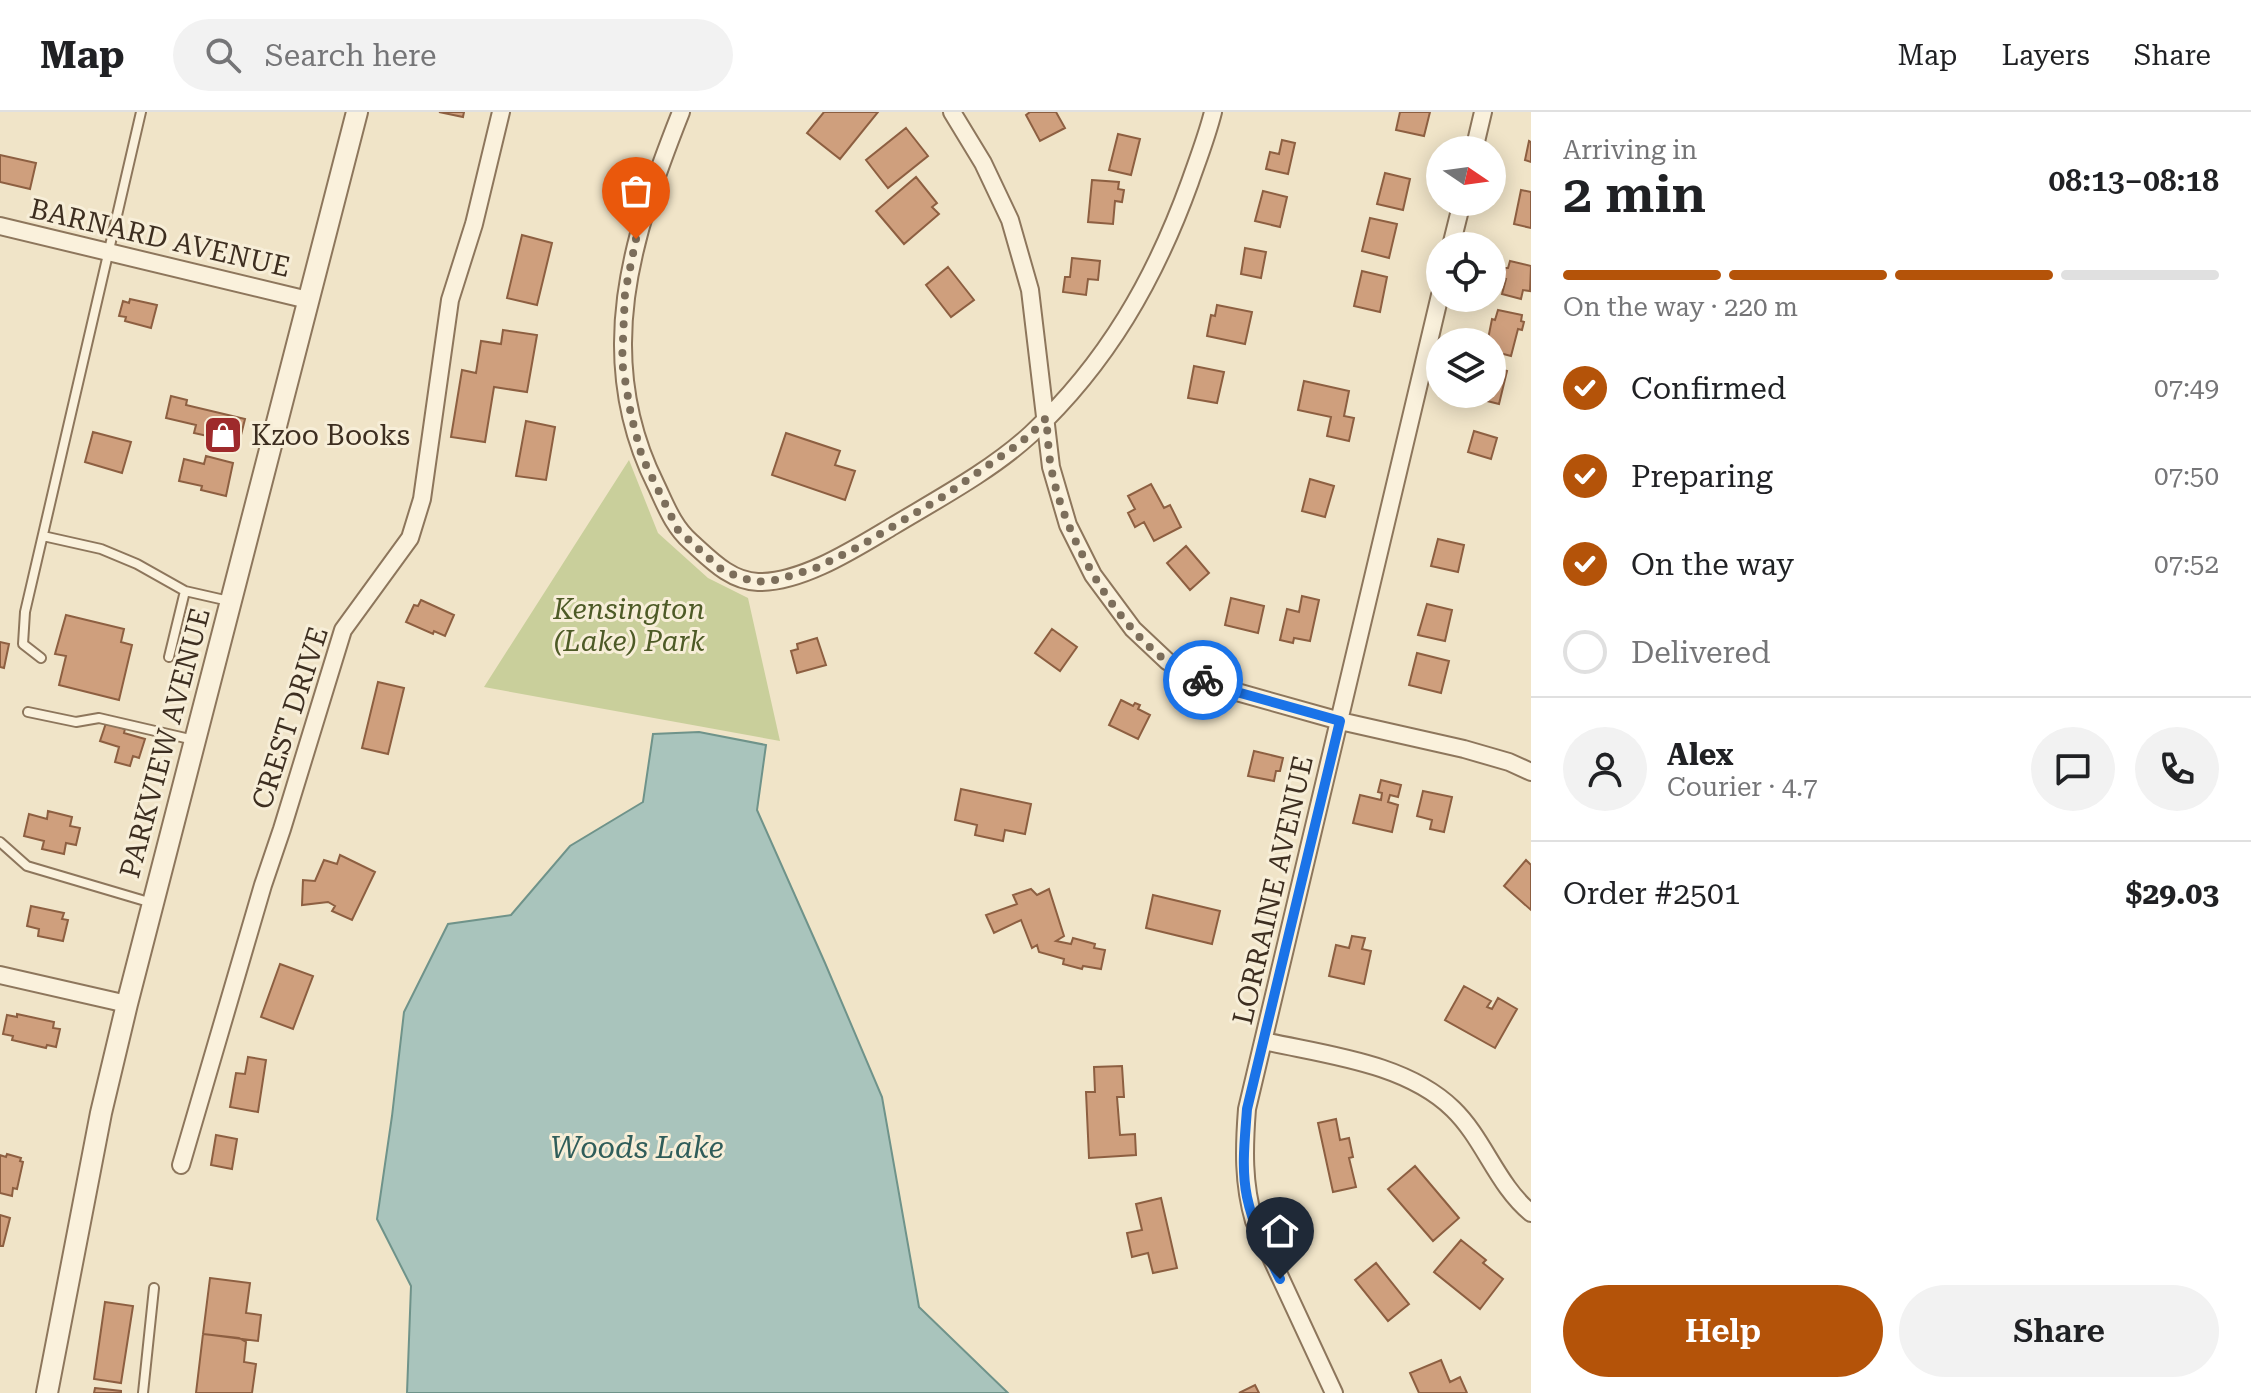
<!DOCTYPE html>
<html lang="en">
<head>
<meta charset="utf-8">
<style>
  body { margin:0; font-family:"Roboto Serif",serif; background:#f2f2f2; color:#202124; height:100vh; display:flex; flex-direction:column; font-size:30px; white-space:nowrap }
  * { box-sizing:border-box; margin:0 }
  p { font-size:26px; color:#757577 }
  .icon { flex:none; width:44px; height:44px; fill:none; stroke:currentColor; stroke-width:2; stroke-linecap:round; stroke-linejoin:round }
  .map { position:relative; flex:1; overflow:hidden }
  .side { display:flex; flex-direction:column; background:#fff; width:720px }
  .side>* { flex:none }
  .needle { width:52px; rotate:103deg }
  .controls { position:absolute; left:1426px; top:24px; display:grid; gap:16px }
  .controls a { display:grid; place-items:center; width:80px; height:80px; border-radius:50%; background:#fff; box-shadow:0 4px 20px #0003; font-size:40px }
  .pin { position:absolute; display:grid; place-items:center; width:68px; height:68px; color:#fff; margin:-82px -34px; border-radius:50% 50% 50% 0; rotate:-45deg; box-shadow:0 0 8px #0007 }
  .pin .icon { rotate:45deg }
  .courier { position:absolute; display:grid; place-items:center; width:80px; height:80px; margin:-40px; border:6px solid #1a73e8; border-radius:50%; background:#fff; color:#222; box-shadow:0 2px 10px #0007 }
  .head em { font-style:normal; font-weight:600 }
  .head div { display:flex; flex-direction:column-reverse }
  .head { display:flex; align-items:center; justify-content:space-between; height:136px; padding:0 32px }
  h1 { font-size:52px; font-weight:600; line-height:60px }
  .bar { display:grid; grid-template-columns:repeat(4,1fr); gap:12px 8px; align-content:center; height:96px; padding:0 32px }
  .bar i { height:10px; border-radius:6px; background:#e0e0e0 }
  .bar .active { background:#b45309 }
  .bar p { grid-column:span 4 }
  .line { display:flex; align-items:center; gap:20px; padding:0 32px; border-top:2px solid #e0e0e0 }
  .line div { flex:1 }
  .round { display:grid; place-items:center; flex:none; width:84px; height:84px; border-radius:42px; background:#f2f2f2 }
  ol { padding:0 32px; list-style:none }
  li { display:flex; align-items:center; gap:24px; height:88px }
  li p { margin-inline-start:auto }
  li .icon { padding:8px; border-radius:50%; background:#b45309; color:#fff; stroke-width:4 }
  li:last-child { color:#757577 }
  li i { width:44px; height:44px; border:4px solid #e0e0e0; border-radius:50% }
  .button { display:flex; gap:16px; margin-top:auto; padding:16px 32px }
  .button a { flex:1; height:92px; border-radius:48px; background:#b45309; color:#fff; font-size:32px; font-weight:600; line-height:92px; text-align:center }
  .button a+a { background:#f2f2f2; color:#202124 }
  header { display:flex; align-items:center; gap:48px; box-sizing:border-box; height:112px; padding:0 40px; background:#fff; border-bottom:2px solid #e0e0e0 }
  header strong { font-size:38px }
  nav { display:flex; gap:44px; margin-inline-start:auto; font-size:28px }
  .search { width:560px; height:72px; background:#f2f2f2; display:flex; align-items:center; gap:20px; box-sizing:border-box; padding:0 28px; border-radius:44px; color:#757577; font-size:30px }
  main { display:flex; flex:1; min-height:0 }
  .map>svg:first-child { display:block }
  .green { fill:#c9cf9b }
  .water { fill:#a9c4bc; stroke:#6f938a; stroke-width:2 }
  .building { fill:#cf9f7d; stroke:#8d5f41; stroke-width:2 }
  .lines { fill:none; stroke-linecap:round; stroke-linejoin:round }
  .service-casing { stroke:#8d765c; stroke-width:12 }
  .minor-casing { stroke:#8d765c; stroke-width:20 }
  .tertiary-casing { stroke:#8d765c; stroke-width:24 }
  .service { stroke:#faf1dc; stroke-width:8 }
  .minor { stroke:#faf1dc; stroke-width:16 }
  .tertiary { stroke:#faf1dc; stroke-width:20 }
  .done { stroke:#7c6e5b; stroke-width:8; stroke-dasharray:0 14.4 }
  .route { stroke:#1a73e8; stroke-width:10 }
  .labels { text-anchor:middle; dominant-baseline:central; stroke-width:6; stroke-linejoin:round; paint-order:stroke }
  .street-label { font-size:28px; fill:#3d2e20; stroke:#f7eed8 }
  .poi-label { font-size:28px; fill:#3d2e20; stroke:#f7eed8; text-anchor:start }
  .park-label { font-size:28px; font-style:italic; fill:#4d5a26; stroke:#f7eed8 }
  .water-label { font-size:30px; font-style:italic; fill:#2f5d5a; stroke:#f7eed8 }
</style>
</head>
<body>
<header>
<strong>Map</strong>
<div class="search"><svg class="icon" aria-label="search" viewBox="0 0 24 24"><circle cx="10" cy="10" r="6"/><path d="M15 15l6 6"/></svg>Search here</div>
<nav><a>Map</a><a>Layers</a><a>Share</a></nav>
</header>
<main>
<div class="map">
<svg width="1531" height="1281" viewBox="0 0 1531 1281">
  <rect width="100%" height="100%" fill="#f0e4c8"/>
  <path class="green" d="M629,348l29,73 50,45 40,20 32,143 -296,-54z"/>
  <path class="water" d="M699,620l67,13 -9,65 68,153 57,134 37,210 89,86h-601l4,-107 -34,-67 15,-103 12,-104 44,-88 63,-9 59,-69 73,-44 10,-68z"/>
  <path class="building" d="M439,0h25l-1,5z
    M824,0h54l-38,47 -33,-26z
    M1030,0h26l9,16 -25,13 -14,-26z
    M1400,0h30l-6,24 -28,-6z
    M906,16l22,28 -40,32 -22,-28z
    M1118,22l22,5 -9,36 -22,-5z
    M1282,28l13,3 -7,31 -22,-5 4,-17 9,2z
    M1529,29l2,1v20l-6,-2z
    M0,43l36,8 -6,26 -30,-7z
    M1385,61l25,6 -7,31 -26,-6z
    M916,65l21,26 -5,4 7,7 -35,30 -28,-33z
    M1092,68l27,2 -1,7 6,1 -2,12 -7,-1 -2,23 -25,-2z
    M1521,78l10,2v36l-17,-4z
    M1263,79l24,6 -7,30 -25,-6z
    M1370,106l27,6 -8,34 -27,-7z
    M522,123l30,8 -15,62 -30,-7z
    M1245,136l21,4 -5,26 -20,-4z
    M1072,146l28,3 -2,19 -10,-1 -2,16 -23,-3 2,-15h5z
    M1510,149l21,5 -1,25 -7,-1 -2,9 -19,-5 4,-15 -4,-1 3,-10h3z
    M948,155l26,33 -23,17 -25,-32z
    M1362,159l25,6 -7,35 -26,-6z
    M130,187l27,6 -6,23 -26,-7 1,-4 -7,-1 4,-15 6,2z
    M1217,193l35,7 -7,32 -38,-8 4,-21 4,1z
    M1498,198l24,5 -1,6 3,1 -2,8 -4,-1 -7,27 -19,-5v-9l-4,-3 4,-20 3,1z
    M503,218l34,5 -10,57 -33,-5 -9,55 -34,-5 11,-67 14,3 5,-32 20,3z
    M1194,254l30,6 -7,31 -29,-5z
    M1492,255l15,4 -8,33 -24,-6 1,-4h16z
    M1304,269l45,10 -5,25 10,2 -5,23 -22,-5 4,-19 -33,-7z
    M171,284l16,4 -1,5 59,14 -6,24 -45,-10 2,-8 -30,-7z
    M526,309l29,6 -9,53 -30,-4z
    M1474,319l23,7 -6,21 -23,-7z
    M93,320l38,10 -9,31 -37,-11z
    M786,321l54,18 -5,14 20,6 -10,29 -73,-25z
    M206,344l27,7 -7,33 -25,-6 1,-4 -23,-5 5,-22 20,5z
    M1310,367l24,7 -9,31 -23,-6z
    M1151,372l13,24 6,-3 11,22 -27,14 -10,-19 -9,5 -7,-14 7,-4 -7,-13z
    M1438,427l26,6 -6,27 -27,-6z
    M1186,434l23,27 -19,17 -23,-27z
    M1302,484l17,4 -9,41 -16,-3 -1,5 -13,-3 7,-31 12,3z
    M1231,486l33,8 -6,27 -33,-8z
    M421,488l33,15 -9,21 -11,-5 -1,3 -27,-12 8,-17 4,1z
    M1427,492l25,6 -7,31 -27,-6z
    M66,503l58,14 -3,13 11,3 -13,55 -60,-15 7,-29 -11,-2z
    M1052,517l25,18 -17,24 -25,-18z
    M817,526l9,27 -29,8 -6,-22 7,-2 -1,-5z
    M0,530l9,2 -5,24 -4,-1z
    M1417,541l32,8 -8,32 -32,-8z
    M378,570l26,6 -16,66 -26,-6z
    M1121,588l12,6 2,-3 5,2 -2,4 12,6 -12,24 -29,-14z
    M106,611l19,6 -1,4 21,6 -6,19 -6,-2 -3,10 -15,-4 4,-15 -19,-6z
    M1254,639l29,7 -3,13h-4l-2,10 -26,-5z
    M1381,668l20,5 -3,12 -8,-2 -2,7 10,3 -6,27 -39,-9 7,-28 21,5 1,-7 -4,-1z
    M961,677l70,15 -6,30 -20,-4 -2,11 -28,-6 2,-10 -22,-5z
    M1423,679l29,6 -8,35 -14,-3 2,-9 -15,-4z
    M48,699l24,6 -2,9 10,2 -4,17 -10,-2 -2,11 -22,-5 2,-8 -20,-5 5,-22 18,5z
    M340,743l35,17 -23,48 -20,-9 3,-5 -7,-4 -26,3 1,-25 12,1 9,-21 13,4z
    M1526,748l5,5v45l-27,-24z
    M1031,777l6,6 12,-6 15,47 -8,5 15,3 2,-6 22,6 -1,4 11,2 -4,19 -18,-3 -1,3 -19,-5 1,-5 -25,-7 -2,-7 -5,3 -11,-28 -27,13 -8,-18 31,-11 -4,-9z
    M1153,783l67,16 -8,33 -66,-16z
    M31,794l33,7 -2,6 6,1 -5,21 -25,-5 1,-7 -12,-3z
    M1352,824l13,2 -3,11 9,2 -7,33 -35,-8 7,-31 13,3z
    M280,852l33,12 -20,53 -32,-12z
    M1464,874l27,15 -4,6 5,2 6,-11 19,11 -22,39 -50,-28z
    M17,902l37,8 -1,6 7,1 -4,18 -9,-2 -1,3 -34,-8 1,-4 -10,-2 4,-19 10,2z
    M248,945l18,3 -8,52 -28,-5 6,-34 9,1z
    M1122,954l2,31h-7l3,38 15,-1 1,21 -47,3 -3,-66h9l-1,-25z
    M1336,1007l4,21 9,-2 4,19 -4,1 7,29 -23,5 -15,-69z
    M216,1023l21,4 -5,30 -21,-4z
    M7,1042l14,4 -1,3 3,1 -6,27 -4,-1 -1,8 -12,-3v-38l6,2z
    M1415,1054l44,52 -26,23 -45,-52z
    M1161,1086l16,70 -24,5 -5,-20 -16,4 -5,-24 15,-3 -6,-26z
    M0,1103l10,3 -7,28h-3z
    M1461,1128l25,20 -3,3 20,16 -23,30 -46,-37z
    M1376,1151l33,41 -21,17 -33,-41z
    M210,1166l40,5 -4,30 15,2 -3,26 -55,-7z
    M105,1190l28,4 -12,77 -27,-4z
    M203,1222l36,4 7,4 -2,20 12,2 -4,29h-56z
    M1441,1248l9,22 10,-5 7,16h-48l-9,-20z
    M1255,1273l4,8h-20z
    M95,1276l26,3v2h-27z"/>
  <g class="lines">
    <defs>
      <path id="service" d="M43,424l58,13 36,15 48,27 44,10
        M169,545l16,-66
        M41,546l-18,-14 2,-32 116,-500
        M28,600l48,10 23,-4 95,22
        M0,730l27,24 125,37
        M143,1281l11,-105"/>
      <path id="minor" d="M681,0c-49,124 -89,245 -25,373 10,21 17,41 35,57 19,17 39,39 67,40 44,1 98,-34 135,-56 45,-27 99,-56 138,-92 76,-71 124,-155 159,-252 8,-23 17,-46 23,-70
        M952,0l31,51 27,57 20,70 21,177 17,58 25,50 40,54 34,32 16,10 36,16 121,34 124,28 45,13 22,10
        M1474,38l9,-38
        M0,114l308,74
        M1451,134l11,-44
        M0,863l127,29
        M1264,929c62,14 142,22 189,68 31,30 44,76 78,104
        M181,1053l82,-280 19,-56 61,-199 67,-92 12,-39 28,-199 24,-76 27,-112
        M1334,1281l-80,-172c-11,-38 -10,-73 -7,-112l193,-814"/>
      <path id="tertiary" d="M47,1281l54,-280 26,-109 230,-892"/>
    </defs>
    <use href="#service" class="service-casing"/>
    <use href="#minor" class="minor-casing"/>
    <use href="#tertiary" class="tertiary-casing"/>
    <use href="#service" class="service"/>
    <use href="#minor" class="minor"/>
    <use href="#tertiary" class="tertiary"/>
  </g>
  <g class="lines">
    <path class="done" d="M636,127l-11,54 -3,69 9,53 11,42 36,73 45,41 32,11 21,-2 40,-12 44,-22 84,-50 69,-48 17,-13 16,-17c2,16 2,33 5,49 12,66 60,152 114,193 12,8 25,14 38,20"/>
    <path class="route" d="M1203,568l16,7 121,34 -93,388c-2,29 -6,59 0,88 6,29 20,56 33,82"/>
  </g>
  <defs>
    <symbol id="shop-square" viewBox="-11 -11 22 22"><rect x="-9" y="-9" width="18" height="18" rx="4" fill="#9e2a2b" stroke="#f7eed8"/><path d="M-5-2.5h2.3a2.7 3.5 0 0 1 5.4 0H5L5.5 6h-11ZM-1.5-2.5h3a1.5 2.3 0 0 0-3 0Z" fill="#fff"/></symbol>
  </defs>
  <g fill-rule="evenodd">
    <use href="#shop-square" x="201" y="301" width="44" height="44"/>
  </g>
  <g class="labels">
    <g class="street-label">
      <text transform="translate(160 126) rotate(13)">BARNARD AVENUE</text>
      <text transform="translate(290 606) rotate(-72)">CREST DRIVE</text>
      <text transform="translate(165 631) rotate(-75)">PARKVIEW AVENUE</text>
      <text transform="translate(1273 778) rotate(-77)">LORRAINE AVENUE</text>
    </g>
    <g class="poi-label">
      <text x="251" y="323">Kzoo Books</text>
    </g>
    <g class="park-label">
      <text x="629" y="497">Kensington<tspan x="629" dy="32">(Lake) Park</tspan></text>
    </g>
    <g class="water-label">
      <text x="637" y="1035">Woods Lake</text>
    </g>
  </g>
</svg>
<div class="controls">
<a><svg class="needle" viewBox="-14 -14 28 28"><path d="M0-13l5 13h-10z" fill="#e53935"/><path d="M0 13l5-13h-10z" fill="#757577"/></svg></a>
<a><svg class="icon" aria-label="locate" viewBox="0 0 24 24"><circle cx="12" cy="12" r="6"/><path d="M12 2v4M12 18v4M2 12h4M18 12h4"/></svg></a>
<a><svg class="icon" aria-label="layers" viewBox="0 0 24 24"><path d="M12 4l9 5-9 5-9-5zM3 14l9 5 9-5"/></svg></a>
</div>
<div class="pin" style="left:636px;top:127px;background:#ea580c"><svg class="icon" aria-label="bag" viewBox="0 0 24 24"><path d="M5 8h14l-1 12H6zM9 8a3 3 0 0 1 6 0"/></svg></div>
<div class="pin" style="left:1280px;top:1167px;background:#1f2937"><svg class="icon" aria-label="home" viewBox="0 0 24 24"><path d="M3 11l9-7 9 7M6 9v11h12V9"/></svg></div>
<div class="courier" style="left:1203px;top:568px"><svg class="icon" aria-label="bike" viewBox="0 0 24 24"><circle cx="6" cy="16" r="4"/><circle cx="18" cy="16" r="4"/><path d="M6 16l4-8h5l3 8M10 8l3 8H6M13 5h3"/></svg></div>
</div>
<section class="side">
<div class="head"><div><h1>2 min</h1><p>Arriving in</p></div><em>08:13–08:18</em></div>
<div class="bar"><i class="active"></i><i class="active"></i><i class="active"></i><i></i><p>On the way · 220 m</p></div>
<ol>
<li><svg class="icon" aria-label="check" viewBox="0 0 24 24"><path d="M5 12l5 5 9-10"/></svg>Confirmed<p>07:49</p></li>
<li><svg class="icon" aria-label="check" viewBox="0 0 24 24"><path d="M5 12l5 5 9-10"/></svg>Preparing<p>07:50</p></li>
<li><svg class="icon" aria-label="check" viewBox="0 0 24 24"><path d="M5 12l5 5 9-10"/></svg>On the way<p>07:52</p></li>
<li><i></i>Delivered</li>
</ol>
<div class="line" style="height:144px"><a class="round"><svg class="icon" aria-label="person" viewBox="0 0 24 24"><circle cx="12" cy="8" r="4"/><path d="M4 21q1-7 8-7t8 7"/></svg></a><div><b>Alex</b><p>Courier · 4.7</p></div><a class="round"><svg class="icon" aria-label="chat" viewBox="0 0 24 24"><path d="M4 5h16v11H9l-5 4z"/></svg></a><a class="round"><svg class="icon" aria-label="phone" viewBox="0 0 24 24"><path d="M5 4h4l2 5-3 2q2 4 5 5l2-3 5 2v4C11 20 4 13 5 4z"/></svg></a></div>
<div class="line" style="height:104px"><div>Order #2501</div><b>$29.03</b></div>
<div class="button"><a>Help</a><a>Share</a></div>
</section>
</main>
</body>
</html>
